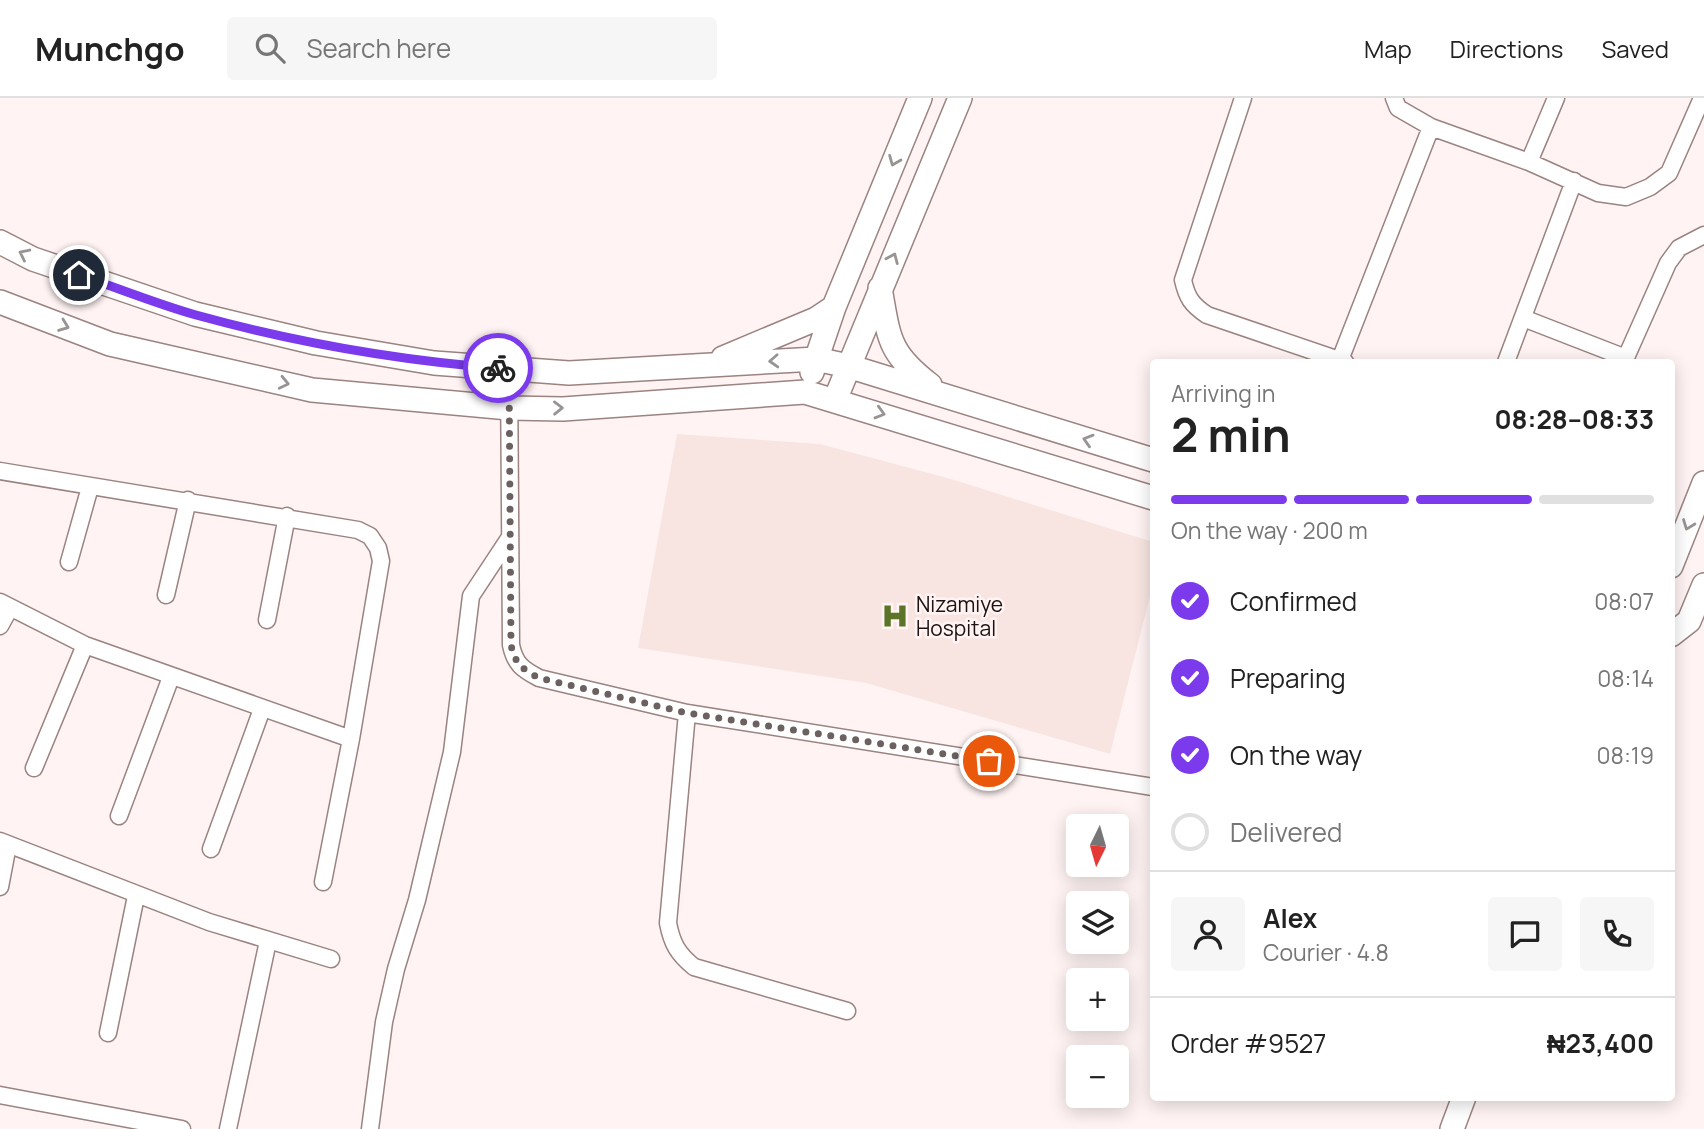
<!DOCTYPE html>
<html lang="en">
<head>
<meta charset="utf-8">
<style>
  body { margin:0; font-family:Manrope,sans-serif; background:#f6f6f6; color:#222; height:100vh; display:flex; flex-direction:column; font-size:26px; white-space:nowrap }
  * { box-sizing:border-box; margin:0 }
  p { font-size:23px; color:#767676 }
  .icon { flex:none; width:38px; height:38px; fill:none; stroke:currentColor; stroke-width:2; stroke-linecap:round; stroke-linejoin:round }
  .map { position:relative; flex:1; overflow:hidden }
  .panel { position:absolute; left:1150px; top:261px; width:525px; height:742px; display:flex; flex-direction:column; background:#fff; border-radius:7px; box-shadow:0 4px 18px #0003 }
  .panel>* { flex:none }
  .needle { width:46px; rotate:185deg }
  .fabs { position:absolute; left:1066px; top:716px; display:grid; gap:14px }
  .fabs a { display:grid; place-items:center; width:63px; height:63px; border-radius:7px; background:#fff; box-shadow:0 4px 18px #0003; font-size:35px }
  .pin { position:absolute; display:grid; place-items:center; width:60px; height:60px; color:#fff; margin:-30px; border:4px solid #fff; border-radius:50%; box-shadow:0 2px 7px #0007 }
  .courier { position:absolute; display:grid; place-items:center; width:70px; height:70px; margin:-35px; border:5px solid #7c3aed; border-radius:50%; background:#fff; color:#222; box-shadow:0 2px 9px #0007 }
  .overview em { font-style:normal; font-weight:700 }
  .overview div { display:flex; flex-direction:column-reverse }
  .overview { display:flex; align-items:center; justify-content:space-between; height:119px; padding:0 21px }
  h1 { font-size:46px; font-weight:700; line-height:52px }
  .bar { display:grid; grid-template-columns:repeat(4,1fr); gap:10px 7px; align-content:center; height:84px; padding:0 21px }
  .bar i { height:9px; border-radius:5px; background:#e0e0e0 }
  .bar .selected { background:#7c3aed }
  .bar p { grid-column:span 4 }
  .line { display:flex; align-items:center; gap:18px; padding:0 21px; border-top:2px solid #e0e0e0 }
  .line div { flex:1 }
  .round { display:grid; place-items:center; flex:none; width:74px; height:74px; border-radius:7px; background:#f6f6f6 }
  ol { padding:0 21px; list-style:none }
  li { display:flex; align-items:center; gap:21px; height:77px }
  li p { margin-inline-start:auto }
  li .icon { padding:7px; border-radius:50%; background:#7c3aed; color:#fff; stroke-width:4 }
  li:last-child { color:#767676 }
  li i { width:38px; height:38px; border:4px solid #e0e0e0; border-radius:50% }
  header { display:flex; align-items:center; gap:42px; box-sizing:border-box; height:98px; padding:0 35px; background:#fff; border-bottom:2px solid #e0e0e0 }
  header strong { font-size:33px }
  nav { display:flex; gap:38px; margin-inline-start:auto; font-size:24px }
  .search { width:490px; height:63px; background:#f6f6f6; display:flex; align-items:center; gap:18px; box-sizing:border-box; padding:0 24px; border-radius:7px; color:#767676; font-size:26px }
  .map>svg:first-child { display:block }
  .built { fill:#f8e5e1 }
  .lines { fill:none; stroke-linecap:round; stroke-linejoin:round }
  .street-casing { stroke:#9a8380; stroke-width:19 }
  .secondary-casing { stroke:#9a8380; stroke-width:26 }
  .street { stroke:#fff; stroke-width:16 }
  .secondary { stroke:#fff; stroke-width:23 }
  .oneway { stroke:#989494 }
  .done { stroke:#6b6160; stroke-width:7; stroke-dasharray:0 12.6 }
  .route { stroke:#7c3aed; stroke-width:9 }
  .labels { text-anchor:middle; dominant-baseline:central; stroke-width:5; stroke-linejoin:round; paint-order:stroke }
  .poi-label { font-size:21px; fill:#1b1211; stroke:#fff4f3; text-anchor:start }
</style>
</head>
<body>
<header>
<strong>Munchgo</strong>
<div class="search"><svg class="icon" aria-label="search" viewBox="0 0 24 24"><circle cx="10" cy="10" r="6"/><path d="M15 15l6 6"/></svg>Search here</div>
<nav><a>Map</a><a>Directions</a><a>Saved</a></nav>
</header>
<div class="map">
<svg width="1704" height="1031" viewBox="0 0 1704 1031">
  <rect width="100%" height="100%" fill="#fff4f3"/>
  <path class="built" d="M677,336l143,10 131,35 202,63v42l-43,170 -244,-71 -228,-35z"/>
  <g class="lines">
    <defs>
      <path id="street" d="M1243,0l-60,182c4,18 9,25 24,35l138,47
        M1394,0l4,10 33,19 98,35 69,31 28,4 24,-10 19,-14 33,-75
        M1529,64l27,-64
        M1523,220l103,40
        M1340,262l91,-233
        M1506,264l68,-181
        M1624,264l44,-99 11,-15 25,-13
        M509,271l2,276c4,19 11,24 28,33l148,35 -19,210c4,21 10,31 26,44l153,44
        M0,373l358,59 12,6 8,12 3,13 -30,178 -28,143
        M69,464l21,-75
        M166,497l22,-95
        M0,504l85,43 266,94
        M267,522l20,-104
        M0,528l10,-18
        M687,615l466,74
        M34,670l51,-123
        M119,718l52,-139
        M0,743l209,81 122,37
        M211,751l51,-140
        M0,789l8,-42
        M108,935l28,-137
        M0,997l182,34
        M228,1031l40,-188
        M370,1031l14,-107 12,-53 21,-69 35,-148 19,-156 39,-59"/>
      <path id="secondary" d="M0,144l33,17 162,55 121,29 118,20 135,10 247,-14 32,7 305,94
        M880,190c9,50 8,65 50,97
        M0,204l110,42 202,46 197,18 54,1 242,-17 348,106
        M723,260l93,-39 18,-12
        M812,274l22,-65 86,-209
        M835,302l125,-302
        M1671,468l33,-83
        M1671,537l18,-14 15,-36
        M1452,1031l12,-32"/>
    </defs>
    <use href="#street" class="street-casing"/>
    <use href="#secondary" class="secondary-casing"/>
    <use href="#street" class="street"/>
    <use href="#secondary" class="secondary"/>
  </g>
  <defs><path id="oneway-chevron" d="M-2-3.5L2.5 0L-2 3.5" fill="none" stroke-width="1.6" stroke-linecap="round" stroke-linejoin="round" transform="scale(1.75)"/></defs>
  <g class="oneway">
    <use href="#oneway-chevron" transform="translate(894 63) rotate(112)"/>
    <use href="#oneway-chevron" transform="translate(24 156) rotate(-154)"/>
    <use href="#oneway-chevron" transform="translate(893 160) rotate(-67)"/>
    <use href="#oneway-chevron" transform="translate(64 228) rotate(21)"/>
    <use href="#oneway-chevron" transform="translate(774 263) rotate(177)"/>
    <use href="#oneway-chevron" transform="translate(284 285) rotate(13)"/>
    <use href="#oneway-chevron" transform="translate(558 310) rotate(-1)"/>
    <use href="#oneway-chevron" transform="translate(880 315) rotate(16)"/>
    <use href="#oneway-chevron" transform="translate(1088 342) rotate(-163)"/>
    <use href="#oneway-chevron" transform="translate(1688 427) rotate(111)"/>
  </g>
  <g class="lines">
    <path class="done" d="M498,270l11,1 2,276c4,19 11,24 28,33l148,35 302,48"/>
    <path class="route" d="M79,177c39,13 78,29 117,40 98,27 200,45 302,53"/>
  </g>
  <defs>
    <symbol id="hospital-bare" viewBox="-9 -9 18 18"><path d="M-5-5h3v3.5h4V-5h3V5h-3V1.5h-4V5h-3Z" fill="#5b7427" stroke="#fff4f3" stroke-width="2.5" paint-order="stroke"/></symbol>
  </defs>
  <g fill-rule="evenodd">
    <use href="#hospital-bare" x="876" y="499" width="38" height="38"/>
  </g>
  <g class="labels">
    <g class="poi-label">
      <text x="916" y="506">Nizamiye<tspan x="916" dy="24">Hospital</tspan></text>
    </g>
  </g>
</svg>
<div class="fabs">
<a><svg class="needle" viewBox="-14 -14 28 28"><path d="M0-13l5 13h-10z" fill="#e53935"/><path d="M0 13l5-13h-10z" fill="#767676"/></svg></a>
<a><svg class="icon" aria-label="layers" viewBox="0 0 24 24"><path d="M12 4l9 5-9 5-9-5zM3 14l9 5 9-5"/></svg></a>
<a>+</a>
<a>−</a>
</div>
<div class="pin" style="left:989px;top:663px;background:#ea580c"><svg class="icon" aria-label="bag" viewBox="0 0 24 24"><path d="M5 8h14l-1 12H6zM9 8a3 3 0 0 1 6 0"/></svg></div>
<div class="pin" style="left:79px;top:177px;background:#1f2937"><svg class="icon" aria-label="home" viewBox="0 0 24 24"><path d="M3 11l9-7 9 7M6 9v11h12V9"/></svg></div>
<div class="courier" style="left:498px;top:270px"><svg class="icon" aria-label="bike" viewBox="0 0 24 24"><circle cx="6" cy="16" r="4"/><circle cx="18" cy="16" r="4"/><path d="M6 16l4-8h5l3 8M10 8l3 8H6M13 5h3"/></svg></div>
<section class="panel">
<div class="overview"><div><h1>2 min</h1><p>Arriving in</p></div><em>08:28–08:33</em></div>
<div class="bar"><i class="selected"></i><i class="selected"></i><i class="selected"></i><i></i><p>On the way · 200 m</p></div>
<ol>
<li><svg class="icon" aria-label="check" viewBox="0 0 24 24"><path d="M5 12l5 5 9-10"/></svg>Confirmed<p>08:07</p></li>
<li><svg class="icon" aria-label="check" viewBox="0 0 24 24"><path d="M5 12l5 5 9-10"/></svg>Preparing<p>08:14</p></li>
<li><svg class="icon" aria-label="check" viewBox="0 0 24 24"><path d="M5 12l5 5 9-10"/></svg>On the way<p>08:19</p></li>
<li><i></i>Delivered</li>
</ol>
<div class="line" style="height:126px"><a class="round"><svg class="icon" aria-label="person" viewBox="0 0 24 24"><circle cx="12" cy="8" r="4"/><path d="M4 21q1-7 8-7t8 7"/></svg></a><div><b>Alex</b><p>Courier · 4.8</p></div><a class="round"><svg class="icon" aria-label="chat" viewBox="0 0 24 24"><path d="M4 5h16v11H9l-5 4z"/></svg></a><a class="round"><svg class="icon" aria-label="phone" viewBox="0 0 24 24"><path d="M5 4h4l2 5-3 2q2 4 5 5l2-3 5 2v4C11 20 4 13 5 4z"/></svg></a></div>
<div class="line" style="height:91px"><div>Order #9527</div><b>₦23,400</b></div>
</section>
</div>
</body>
</html>
